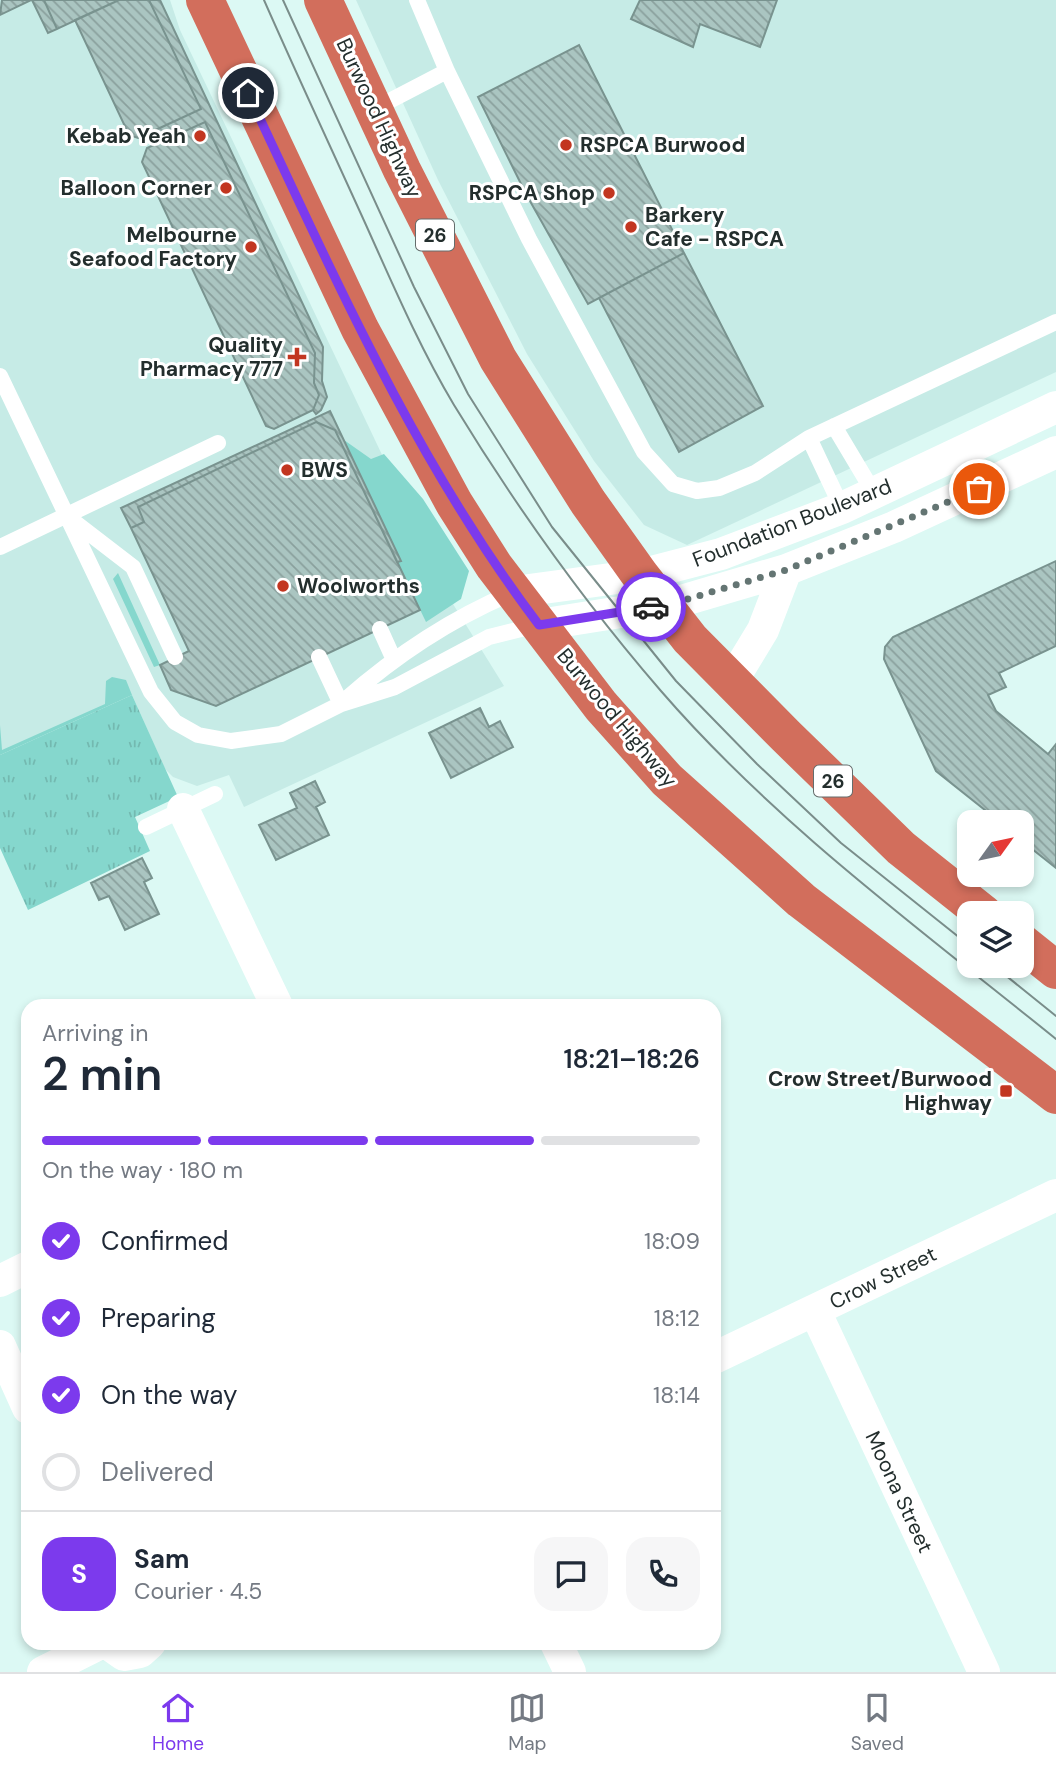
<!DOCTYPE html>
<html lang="en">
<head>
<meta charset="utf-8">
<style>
  body { margin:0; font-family:"DM Sans",sans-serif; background:#f6f6f7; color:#1f2937; height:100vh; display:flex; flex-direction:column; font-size:26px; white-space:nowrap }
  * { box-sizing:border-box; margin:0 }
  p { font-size:23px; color:#747a83 }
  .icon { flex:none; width:38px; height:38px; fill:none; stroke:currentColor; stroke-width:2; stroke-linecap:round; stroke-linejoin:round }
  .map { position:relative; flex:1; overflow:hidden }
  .side { position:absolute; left:21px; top:999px; width:700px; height:651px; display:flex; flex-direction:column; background:#fff; border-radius:21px; box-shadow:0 4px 10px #0003 }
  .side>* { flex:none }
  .needle { width:46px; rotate:57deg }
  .controls { position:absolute; left:957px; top:810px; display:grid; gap:14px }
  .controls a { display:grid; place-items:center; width:77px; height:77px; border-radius:14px; background:#fff; box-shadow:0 4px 10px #0003; font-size:35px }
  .pin { position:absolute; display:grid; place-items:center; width:60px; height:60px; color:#fff; margin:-30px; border:4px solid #fff; border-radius:50%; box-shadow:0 2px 7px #0007 }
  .courier { position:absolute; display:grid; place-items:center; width:70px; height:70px; margin:-35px; border:5px solid #7c3aed; border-radius:50%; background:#fff; color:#222; box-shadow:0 2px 9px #0007 }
  .overview em { font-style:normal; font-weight:600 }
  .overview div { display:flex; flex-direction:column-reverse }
  .overview { display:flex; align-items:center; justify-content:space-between; height:119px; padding:0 21px }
  h1 { font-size:46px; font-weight:600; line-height:52px }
  .bar { display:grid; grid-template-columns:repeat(4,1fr); gap:10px 7px; align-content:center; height:84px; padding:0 21px }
  .bar i { height:9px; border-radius:5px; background:#e0e1e3 }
  .bar .on { background:#7c3aed }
  .bar p { grid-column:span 4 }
  .line { display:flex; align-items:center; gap:18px; padding:0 21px; border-top:2px solid #e0e1e3 }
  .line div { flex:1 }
  .round { display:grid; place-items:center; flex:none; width:74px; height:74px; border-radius:21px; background:#f6f6f7 }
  ol { padding:0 21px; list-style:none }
  li { display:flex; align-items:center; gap:21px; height:77px }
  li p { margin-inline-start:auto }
  li .icon { padding:7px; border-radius:50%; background:#7c3aed; color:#fff; stroke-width:4 }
  li:last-child { color:#747a83 }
  li i { width:38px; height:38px; border:4px solid #e0e1e3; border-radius:50% }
  .menu { display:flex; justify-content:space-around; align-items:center; height:98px; border-top:2px solid #e0e1e3; background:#fff; font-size:19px; color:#747a83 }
  .menu a { display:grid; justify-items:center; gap:4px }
  .menu .on { color:#7c3aed }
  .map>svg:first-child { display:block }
  .built { fill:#c6ebe6 }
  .green { fill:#85d7cd }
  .park { fill:url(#park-tufts) }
  .building { fill:url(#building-back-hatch); stroke:#79938f; stroke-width:2 }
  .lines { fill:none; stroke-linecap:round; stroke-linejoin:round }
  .lane { stroke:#fff; stroke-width:16 }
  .street { stroke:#fff; stroke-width:32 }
  .highway { stroke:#d26e5c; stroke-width:38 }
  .tram { stroke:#7a8d8a; stroke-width:2 }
  .done { stroke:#647573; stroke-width:7; stroke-dasharray:0 12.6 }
  .route { stroke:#7c3aed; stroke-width:9 }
  .poi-dot { fill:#c23620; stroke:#fff; stroke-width:2.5 }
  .labels { text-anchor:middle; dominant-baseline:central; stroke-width:6; stroke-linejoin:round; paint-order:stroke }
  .shield { fill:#fff; stroke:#656d6c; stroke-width:2 }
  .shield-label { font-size:19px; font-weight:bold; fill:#232e2d }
  .street-label { font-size:21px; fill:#232e2d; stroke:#fff }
  .poi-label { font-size:21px; font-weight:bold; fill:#232e2d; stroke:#fff; text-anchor:end }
</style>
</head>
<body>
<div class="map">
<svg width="1056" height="1672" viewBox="0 0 1056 1672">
  <defs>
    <pattern id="park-tufts" width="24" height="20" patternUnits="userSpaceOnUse" patternTransform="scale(1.75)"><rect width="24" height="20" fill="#85d7cd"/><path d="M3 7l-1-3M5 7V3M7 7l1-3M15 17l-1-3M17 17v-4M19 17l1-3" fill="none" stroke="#73b9b0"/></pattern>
    <pattern id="building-back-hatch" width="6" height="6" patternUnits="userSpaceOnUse" patternTransform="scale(1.75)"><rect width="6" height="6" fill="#aac5c1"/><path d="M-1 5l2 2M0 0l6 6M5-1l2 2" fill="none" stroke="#8aa09d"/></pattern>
  </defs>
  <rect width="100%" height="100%" fill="#dcf9f4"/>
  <path class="built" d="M0,0h170l10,30 273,574 51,82 -260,121 -15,-32 -32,11 -24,-9 -8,-8 -33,-74 -132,60z
    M356,0h700v372l-369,173 -43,-20 -50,-64 -67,-107 -89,-174z"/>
  <path class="green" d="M344,440l27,19 13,-5 39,45 46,72 -8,28 -35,23 -29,-60 4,-1z
    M118,573l42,92 -6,2 -41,-88z
    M112,677l14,3 6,15 -132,60v-30l2,25 103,-46 1,-23z"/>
  <path class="park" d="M132,695l46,102 -43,20 15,34 -122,59 -28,-62v-93z"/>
  <path class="building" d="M2,0h29l-31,15z
    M32,0h12l13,29 -9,4z
    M44,0h75l-62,29z
    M119,0h30l52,109 -63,29 -9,-3 -54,-115z
    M149,0h11l163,347 -1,34 5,16 -6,13 -5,4 -3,-4 6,-15 -5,-12 1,-30 -110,-231 -51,23 -5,-12 52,-24z
    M640,0h137l-17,47 -60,-23 -7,23 -62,-28z
    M579,45l105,208 -96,51 -62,-110 -48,-97z
    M205,122l110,231 -1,30 5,12 -6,15 -39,19 -8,-3 -124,-264 5,-14z
    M684,253l79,153 -84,46 -80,-154z
    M330,411l71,150 -4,1 -62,-132 -19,-8 -178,85 6,15 -13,6 -10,-20z
    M316,422l19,8 85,180 -204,96 -45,-16 -11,-25 29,-14 -58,-123 13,-6 -6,-15z
    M1056,561v85l-57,27 7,14 -18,8 8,16 52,43 8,-10v124l-34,-27v-19h-22l-64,-51 -52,-112 1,-12 8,-10z
    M480,708l9,19 11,-6 13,26 -62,31 -22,-45z
    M315,781l10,21 -9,5 13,28 -53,25 -17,-35 38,-17 -7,-15z
    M142,858l10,20 -8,4 15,32 -34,16 -16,-34 -10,4 -8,-17z"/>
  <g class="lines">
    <path class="lane" d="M417,0l30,71 82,168 115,213 29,32 24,7 22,-3 36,-15 54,-35 247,-116
      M374,109l73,-38
      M0,376l151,316 24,30 23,13 33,6 50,-7 60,-30 54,-17 94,-50 48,-12
      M834,426l40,67
      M809,438l33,70
      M68,517l65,50 42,90
      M0,547l218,-104
      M380,629l14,31
      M319,657l22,47
      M345,700c51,-45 107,-82 169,-108
      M146,827l69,-33"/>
    <path class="street" d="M514,592l126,-17 81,-21 121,-46 214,-101
      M539,625l132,-21 115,-34 108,-43 162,-75
      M732,681l31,-51 23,-60
      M183,809l94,197
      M0,1281l28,-14
      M815,1311l169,361
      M0,1346l28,62
      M714,1358l342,-163
      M107,1643l17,12 16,-3 10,-9
      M556,1643l14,29
      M43,1672l58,-29"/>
    <path class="highway" d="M205,0l155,329 94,174 40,63 107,140 66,74 134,120 255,195
      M323,0l79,170 96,189 90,143 52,73 50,64 96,97 115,112 83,66
      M1022,943l34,27"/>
    <path class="tram" d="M264,0c33,75 68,150 102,225 27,60 54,123 88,180 61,100 130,197 207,286 115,133 259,238 395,348
      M283,0l131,287 54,107 84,133 124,154 81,83 84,79 129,103
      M994,966l62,50"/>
  </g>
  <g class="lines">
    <path class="done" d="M651,607l20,-3 115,-34 193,-81"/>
    <path class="route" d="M248,93c86,183 168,370 291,532l112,-18"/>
  </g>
  <g class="poi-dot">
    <circle cx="200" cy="136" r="7"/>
    <circle cx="566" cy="145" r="7"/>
    <circle cx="226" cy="188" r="7"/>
    <circle cx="609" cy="193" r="7"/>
    <circle cx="631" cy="227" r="7"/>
    <circle cx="251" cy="247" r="7"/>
    <path d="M293.5 346.5h7v7h7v7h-7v7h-7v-7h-7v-7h7z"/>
    <circle cx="287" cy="470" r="7"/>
    <circle cx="283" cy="586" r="7"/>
    <rect x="999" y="1084" width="14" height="14" rx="3.5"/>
  </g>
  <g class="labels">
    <g class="shield">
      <rect x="416" y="219.5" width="38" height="31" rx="5"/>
      <rect x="814" y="765.5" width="38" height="31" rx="5"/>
    </g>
    <g class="shield-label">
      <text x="435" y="235">26</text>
      <text x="833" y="781">26</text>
    </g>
    <g class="street-label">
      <text transform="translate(379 118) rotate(65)">Burwood Highway</text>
      <text transform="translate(792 523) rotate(-21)">Foundation Boulevard</text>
      <text transform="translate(617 718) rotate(50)">Burwood Highway</text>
      <text transform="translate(883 1278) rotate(-26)">Crow Street</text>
      <text transform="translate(899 1492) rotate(65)">Moona Street</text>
    </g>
    <g class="poi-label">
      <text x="186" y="136">Kebab Yeah</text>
      <text x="580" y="145" text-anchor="start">RSPCA Burwood</text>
      <text x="212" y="188">Balloon Corner</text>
      <text x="595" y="193">RSPCA Shop</text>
      <text x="645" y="215" text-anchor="start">Barkery<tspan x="645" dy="24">Cafe - RSPCA</tspan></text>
      <text x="237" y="235">Melbourne<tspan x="237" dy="24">Seafood Factory</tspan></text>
      <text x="283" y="345">Quality<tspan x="283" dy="24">Pharmacy 777</tspan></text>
      <text x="301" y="470" text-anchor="start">BWS</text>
      <text x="297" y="586" text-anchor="start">Woolworths</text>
      <text x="992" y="1079">Crow Street/Burwood<tspan x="992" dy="24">Highway</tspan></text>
    </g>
  </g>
</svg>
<div class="controls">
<a><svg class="needle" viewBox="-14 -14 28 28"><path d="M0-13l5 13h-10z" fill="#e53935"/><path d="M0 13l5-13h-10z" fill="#747a83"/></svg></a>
<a><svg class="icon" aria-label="layers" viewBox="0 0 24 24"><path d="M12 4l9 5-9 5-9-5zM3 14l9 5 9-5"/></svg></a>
</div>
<div class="pin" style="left:979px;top:489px;background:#ea580c"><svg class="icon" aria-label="bag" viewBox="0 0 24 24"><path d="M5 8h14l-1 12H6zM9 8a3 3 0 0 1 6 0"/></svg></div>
<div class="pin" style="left:248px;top:93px;background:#1f2937"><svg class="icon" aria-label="home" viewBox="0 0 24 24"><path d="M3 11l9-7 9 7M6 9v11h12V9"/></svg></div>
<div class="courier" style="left:651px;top:607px"><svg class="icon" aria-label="car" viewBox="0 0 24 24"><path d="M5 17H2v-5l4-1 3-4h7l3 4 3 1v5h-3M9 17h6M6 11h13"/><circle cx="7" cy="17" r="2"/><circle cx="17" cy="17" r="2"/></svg></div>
<section class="side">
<div class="overview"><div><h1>2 min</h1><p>Arriving in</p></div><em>18:21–18:26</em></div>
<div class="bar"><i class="on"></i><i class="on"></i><i class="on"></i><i></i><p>On the way · 180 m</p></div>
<ol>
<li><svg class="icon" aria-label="check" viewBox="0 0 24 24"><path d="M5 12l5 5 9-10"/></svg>Confirmed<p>18:09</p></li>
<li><svg class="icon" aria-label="check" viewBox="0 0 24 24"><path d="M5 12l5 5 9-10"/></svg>Preparing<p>18:12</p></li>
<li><svg class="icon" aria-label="check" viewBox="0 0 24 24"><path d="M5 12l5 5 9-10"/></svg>On the way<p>18:14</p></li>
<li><i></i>Delivered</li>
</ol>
<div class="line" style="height:126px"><b class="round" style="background:#7c3aed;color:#fff">S</b><div><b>Sam</b><p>Courier · 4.5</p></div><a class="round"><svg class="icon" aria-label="chat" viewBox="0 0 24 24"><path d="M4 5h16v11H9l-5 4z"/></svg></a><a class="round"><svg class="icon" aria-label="phone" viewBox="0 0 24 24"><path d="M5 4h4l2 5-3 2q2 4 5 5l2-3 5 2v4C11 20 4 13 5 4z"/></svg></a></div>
</section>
</div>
<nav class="menu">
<a class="on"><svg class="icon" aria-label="home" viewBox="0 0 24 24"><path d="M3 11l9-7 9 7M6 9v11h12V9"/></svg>Home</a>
<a><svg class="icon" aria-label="map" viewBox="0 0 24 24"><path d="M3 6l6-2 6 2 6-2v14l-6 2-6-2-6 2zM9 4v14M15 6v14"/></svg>Map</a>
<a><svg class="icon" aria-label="saved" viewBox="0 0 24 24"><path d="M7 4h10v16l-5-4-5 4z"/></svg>Saved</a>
</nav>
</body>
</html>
